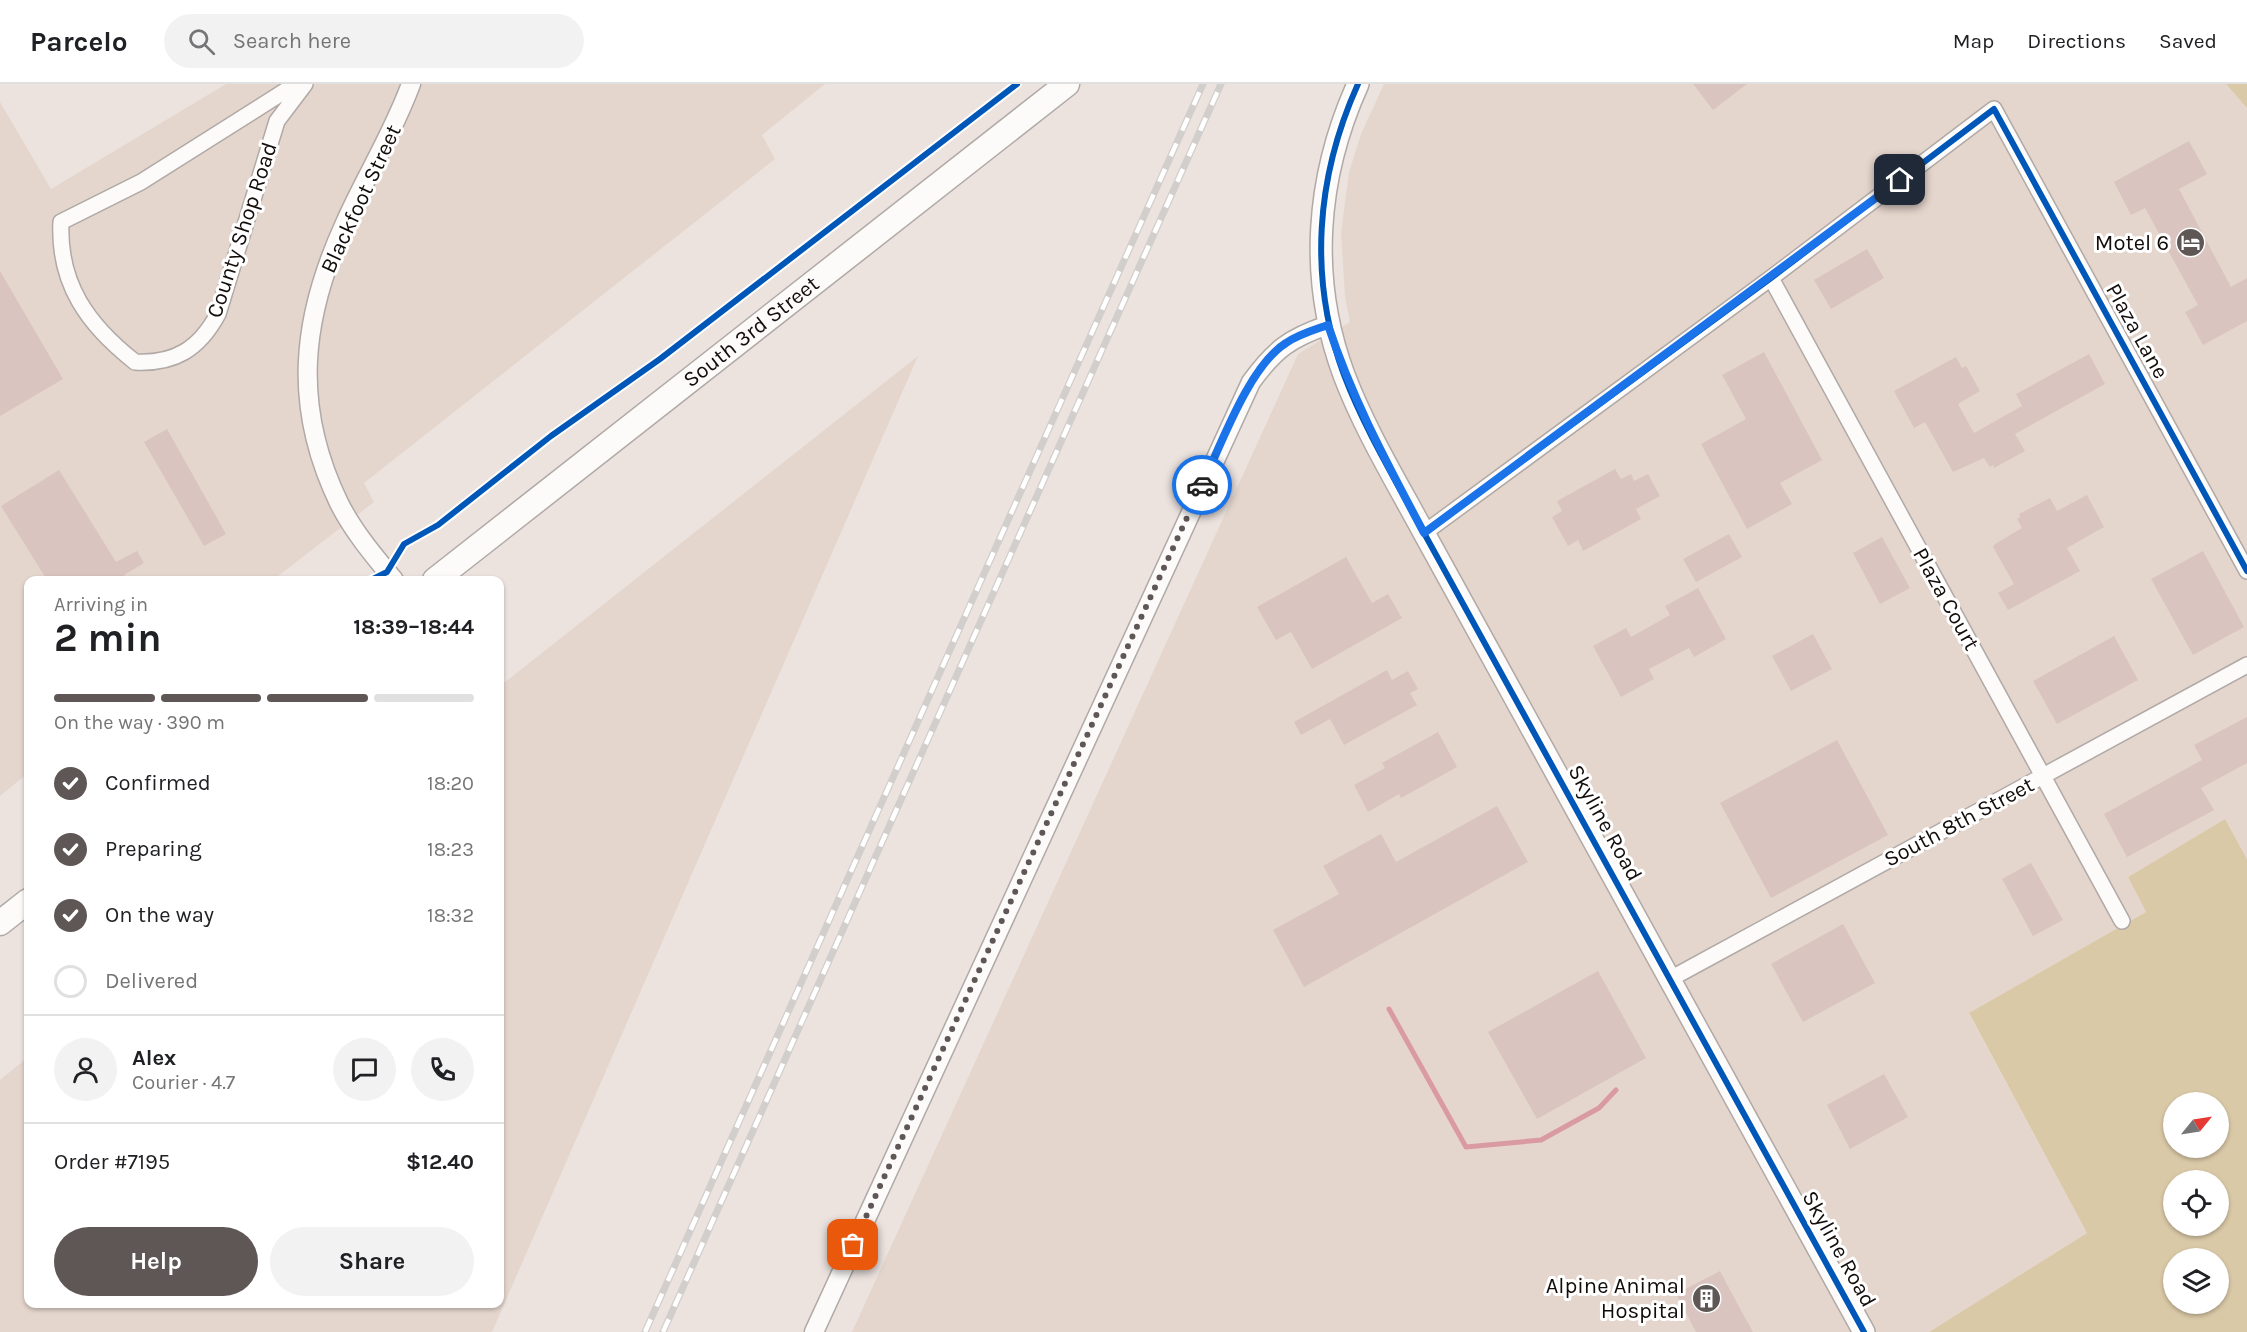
<!DOCTYPE html>
<html lang="en">
<head>
<meta charset="utf-8">
<style>
  body { margin:0; font-family:Karla,sans-serif; background:#f2f2f2; color:#202124; height:100vh; display:flex; flex-direction:column; font-size:22px; white-space:nowrap }
  * { box-sizing:border-box; margin:0 }
  p { font-size:20px; color:#757577 }
  .icon { flex:none; width:33px; height:33px; fill:none; stroke:currentColor; stroke-width:2; stroke-linecap:round; stroke-linejoin:round }
  .map { position:relative; flex:1; overflow:hidden }
  .panel { position:absolute; left:24px; top:492px; width:480px; height:732px; display:flex; flex-direction:column; background:#fff; border-radius:12px; box-shadow:0 2px 4px #0004 }
  .panel>* { flex:none }
  .needle { width:39px; rotate:60deg }
  .controls { position:absolute; left:2163px; top:1008px; display:grid; gap:12px }
  .controls a { display:grid; place-items:center; width:66px; height:66px; border-radius:50%; background:#fff; box-shadow:0 2px 4px #0004; font-size:30px }
  .pin { position:absolute; display:grid; place-items:center; width:51px; height:51px; color:#fff; margin:-26px; border-radius:12px; box-shadow:0 3px 9px #0006 }
  .courier { position:absolute; display:grid; place-items:center; width:60px; height:60px; margin:-30px; border:4px solid #1a73e8; border-radius:50%; background:#fff; color:#222; box-shadow:0 2px 8px #0007 }
  .head em { font-style:normal; font-weight:700 }
  .head div { display:flex; flex-direction:column-reverse }
  .head { display:flex; align-items:center; justify-content:space-between; height:102px; padding:0 30px }
  h1 { font-size:39px; font-weight:700; line-height:45px }
  .bar { display:grid; grid-template-columns:repeat(4,1fr); gap:9px 6px; align-content:center; height:72px; padding:0 30px }
  .bar i { height:8px; border-radius:4px; background:#e0e0e0 }
  .bar .active { background:#5e5755 }
  .bar p { grid-column:span 4 }
  .line { display:flex; align-items:center; gap:15px; padding:0 30px; border-top:2px solid #e0e0e0 }
  .line div { flex:1 }
  .round { display:grid; place-items:center; flex:none; width:63px; height:63px; border-radius:32px; background:#f2f2f2 }
  ol { padding:0 30px; list-style:none }
  li { display:flex; align-items:center; gap:18px; height:66px }
  li p { margin-inline-start:auto }
  li .icon { padding:6px; border-radius:50%; background:#5e5755; color:#fff; stroke-width:4 }
  li:last-child { color:#757577 }
  li i { width:33px; height:33px; border:3px solid #e0e0e0; border-radius:50% }
  .primary-button { display:flex; gap:12px; margin-top:auto; padding:12px 30px }
  .primary-button a { flex:1; height:69px; border-radius:36px; background:#5e5755; color:#fff; font-size:24px; font-weight:700; line-height:69px; text-align:center }
  .primary-button a+a { background:#f2f2f2; color:#202124 }
  header { display:flex; align-items:center; gap:36px; box-sizing:border-box; height:84px; padding:0 30px; background:#fff; border-bottom:2px solid #e0e0e0 }
  header strong { font-size:28px }
  nav { display:flex; gap:33px; margin-inline-start:auto; font-size:21px }
  .search { width:420px; height:54px; background:#f2f2f2; display:flex; align-items:center; gap:15px; box-sizing:border-box; padding:0 21px; border-radius:33px; color:#757577; font-size:22px }
  .map>svg:first-child { display:block }
  .built { fill:#e5d6cd }
  .green { fill:#dac9a7; fill-rule:evenodd }
  .lines { fill:none; stroke-linecap:round; stroke-linejoin:round }
  .stream { stroke:#da9aa1; stroke-width:5 }
  .building { fill:#d9c4bf }
  .minor-casing { stroke:#b0a9a6; stroke-width:18 }
  .tertiary-casing { stroke:#b0a9a6; stroke-width:21 }
  .secondary-casing { stroke:#b0a9a6; stroke-width:24 }
  .trunk-casing { stroke:#b0a9a6; stroke-width:27 }
  .minor { stroke:#fcfbfa; stroke-width:15 }
  .tertiary { stroke:#fcfbfa; stroke-width:18 }
  .secondary { stroke:#fcfbfa; stroke-width:21 }
  .trunk { stroke:#fcfbfa; stroke-width:24 }
  .rail-casing { stroke:#d1cecc; stroke-width:7 }
  .rail { stroke:#fff; stroke-width:4.5; stroke-dasharray:14; stroke-linecap:butt }
  .cycleway-casing { stroke:#fff; stroke-width:10 }
  .cycleway { stroke:#0057b8; stroke-width:6 }
  .done { stroke:#5e5755; stroke-width:6; stroke-dasharray:0 10.8 }
  .route { stroke:#1a73e8; stroke-width:8 }
  .labels { text-anchor:middle; dominant-baseline:central; stroke-width:6; stroke-linejoin:round; paint-order:stroke }
  .street-label { font-size:22px; fill:#120c0a; stroke:#fff }
  .poi-label { font-size:22px; fill:#120c0a; stroke:#fff; text-anchor:end }
</style>
</head>
<body>
<header>
<strong>Parcelo</strong>
<div class="search"><svg class="icon" aria-label="search" viewBox="0 0 24 24"><circle cx="10" cy="10" r="6"/><path d="M15 15l6 6"/></svg>Search here</div>
<nav><a>Map</a><a>Directions</a><a>Saved</a></nav>
</header>
<div class="map">
<svg width="2247" height="1248" viewBox="0 0 2247 1248">
  <rect width="100%" height="100%" fill="#ece3df"/>
  <path class="built" d="M226,0h599l-63,51 13,24 -411,324 10,19 -101,78h-245v193l-28,23v-694l51,87z
    M1384,0h842l21,24v751l-22,-40 -97,58 18,35 -177,102 118,219 -158,99h-1077l446,-978 52,-32 -5,-25 -4,-64 8,-61 12,-38z
    M918,272l-426,976h-492v-252l28,-23v247h472v-618z"/>
  <path class="green" d="M2226,0h21v24l-1,-1z
    M2225,735l22,40v473h-318l158,-99 -118,-220 177,-101 -18,-35zM2174,1018h44v46h-44zM2174,1096h44v46h-44zM2174,1174h44v46h-44z"/>
  <g class="lines">
    <path class="stream" d="M1389,925l77,138 75,-7 58,-32 17,-18"/>
  </g>
  <path class="building" d="M1693,0h54l-34,26z
    M2189,57l18,33 -28,15 52,98 16,-9v43l-44,24 -18,-33 13,-7 -53,-97 -14,7 -17,-33z
    M1867,165l17,29 -53,31 -17,-29z
    M0,187l63,108 -63,37z
    M1764,268l58,108 -42,23 12,21 -45,25 -46,-85 45,-25 -24,-44z
    M2089,270l16,30 -90,50 10,17 -31,17 -1,-3 -3,2 -6,-9 -31,14 -28,-50 -11,6 -20,-37 62,-34 6,11 4,-2 14,25 -22,13 16,29 48,-27 -6,-12z
    M167,345l59,105 -22,12 -60,-104z
    M1615,385l6,10 10,-5 3,7 14,-7 12,22 -24,13 5,10 -58,32 -5,-11 -10,6 -16,-29 10,-6 -5,-10z
    M59,386l57,92 21,-11 7,12 -20,12 3,5h-80l-46,-74z
    M2087,411l17,32 -37,21 13,23 -72,39 -10,-17 16,-9 -21,-37 2,-3 27,-16 -5,-9 3,-2 -1,-3 31,-16 7,13z
    M1729,450l13,23 -46,25 -13,-23z
    M1882,453l28,51 -30,16 -27,-51z
    M2203,467l41,76 -51,28 -42,-76z
    M1346,473l26,46 16,-9 14,24 -90,51 -21,-37 -15,8 -19,-33z
    M1698,504l28,51 -32,18 -5,-9 -40,21 5,10 -33,18 -28,-51 33,-18 5,9 39,-22 -5,-9z
    M1813,550l19,35 -41,22 -19,-35z
    M2114,552l24,44 -81,44 -24,-43z
    M1387,586l5,10 16,-9 10,18 -8,4 7,12 -73,40 -14,-26 -29,16 -7,-13z
    M2247,633v46l-46,25 13,22 -87,47 -23,-43 98,-54 -8,-15z
    M1438,648l19,35 -56,31 -2,-4 -31,18 -14,-27 31,-17 -3,-5z
    M1837,656l51,95 -117,63 -51,-95z
    M1497,722l31,56 -224,125 -31,-57 66,-36 -16,-28 58,-32 15,28z
    M2031,779l32,57 -30,16 -31,-57z
    M1843,840l32,59 -72,39 -32,-58z
    M1598,887l48,87 -109,61 -49,-87z
    M1884,990l24,43 -58,32 -23,-44z
    M1720,1187l17,32 16,29h-57l-20,-38z"/>
  <g class="lines">
    <defs>
      <path id="minor" d="M296,0l-155,98 -80,40c-3,62 27,103 74,140 40,2 64,-13 83,-48l59,-193 28,-37
        M1771,194l351,643
        M1424,449l347,-255 223,-169 253,462
        M1670,895l577,-314"/>
      <path id="tertiary" d="M394,496c-20,-24 -41,-49 -55,-77 -47,-97 -38,-184 6,-280 21,-47 48,-90 66,-139
        M814,1248l437,-950c24,-33 39,-44 77,-57"/>
      <path id="secondary" d="M1358,0c-42,93 -50,194 -14,291 21,55 52,106 80,158l440,799"/>
      <g id="trunk">
        <path id="s1" d="M435,496l632,-496"/>
        <path d="M0,839l28,-22"/>
      </g>
    </defs>
    <use href="#minor" class="minor-casing"/>
    <use href="#tertiary" class="tertiary-casing"/>
    <use href="#secondary" class="secondary-casing"/>
    <use href="#trunk" class="trunk-casing"/>
    <use href="#minor" class="minor"/>
    <use href="#tertiary" class="tertiary"/>
    <use href="#secondary" class="secondary"/>
    <use href="#trunk" class="trunk"/>
    <defs>
      <path id="rail" d="M645,1248l558,-1248
        M663,1248l558,-1248"/>
    </defs>
    <use href="#rail" class="rail-casing"/>
    <use href="#rail" class="rail"/>
    <defs>
      <path id="cycleway" d="M1358,0c-42,93 -50,194 -14,291 21,55 52,106 80,158l440,799
        M1424,449l347,-255 223,-169 253,462
        M371,496l16,-8 17,-28 34,-19 113,-89 109,-77 357,-275"/>
    </defs>
    <use href="#cycleway" class="cycleway-casing"/>
    <use href="#cycleway" class="cycleway"/>
  </g>
  <g class="lines">
    <path class="done" d="M853,1161l349,-760"/>
    <path class="route" d="M1202,401c19,-40 47,-119 84,-142 13,-9 28,-13 42,-18 25,76 59,138 96,208l476,-353"/>
  </g>
  <defs>
    <symbol id="hotel-disc" viewBox="-11 -11 22 22"><circle r="9.5" fill="#5e5755" stroke="#fff"/><path d="M-6-4.5h1.5V1H6V5H4.5V3h-9V5H-6ZM-4 0a1.8 1.8 0 1 1 3.6 0ZM.5 0V-2.5h3Q6-2.5 6 0Z" fill="#fff"/></symbol>
    <symbol id="building-disc" viewBox="-11 -11 22 22"><circle r="9.5" fill="#5e5755" stroke="#fff"/><path d="M-4-6H4V6H1V3H-1V6H-4ZM-2.5-4.3h1.7v1.8h-1.7ZM.8-4.3h1.7v1.8H.8ZM-2.5-1h1.7V.8h-1.7ZM.8-1h1.7V.8H.8Z" fill="#fff"/></symbol>
  </defs>
  <g fill-rule="evenodd">
    <use href="#hotel-disc" x="2174" y="142" width="33" height="33"/>
    <use href="#building-disc" x="1690" y="1198" width="33" height="33"/>
  </g>
  <g class="labels">
    <g class="street-label">
      <text transform="translate(361 115) rotate(-65)">Blackfoot Street</text>
      <text transform="translate(242 146) rotate(-72)">County Shop Road</text>
      <text transform="translate(2137 247) rotate(61)">Plaza Lane</text>
      <text stroke="none"><textPath href="#s1" startOffset="402">South 3rd Street</textPath></text>
      <text transform="translate(1946 515) rotate(61)">Plaza Court</text>
      <text transform="translate(1959 738) rotate(-28)">South 8th Street</text>
      <text transform="translate(1605 739) rotate(61)">Skyline Road</text>
      <text transform="translate(1839 1165) rotate(61)">Skyline Road</text>
    </g>
    <g class="poi-label">
      <text x="2169" y="159">Motel 6</text>
      <text x="1685" y="1202">Alpine Animal<tspan x="1685" dy="25">Hospital</tspan></text>
    </g>
  </g>
</svg>
<div class="controls">
<a><svg class="needle" viewBox="-14 -14 28 28"><path d="M0-13l5 13h-10z" fill="#e53935"/><path d="M0 13l5-13h-10z" fill="#757577"/></svg></a>
<a><svg class="icon" aria-label="locate" viewBox="0 0 24 24"><circle cx="12" cy="12" r="6"/><path d="M12 2v4M12 18v4M2 12h4M18 12h4"/></svg></a>
<a><svg class="icon" aria-label="layers" viewBox="0 0 24 24"><path d="M12 4l9 5-9 5-9-5zM3 14l9 5 9-5"/></svg></a>
</div>
<div class="pin" style="left:853px;top:1161px;background:#ea580c"><svg class="icon" aria-label="bag" viewBox="0 0 24 24"><path d="M5 8h14l-1 12H6zM9 8a3 3 0 0 1 6 0"/></svg></div>
<div class="pin" style="left:1900px;top:96px;background:#1f2937"><svg class="icon" aria-label="home" viewBox="0 0 24 24"><path d="M3 11l9-7 9 7M6 9v11h12V9"/></svg></div>
<div class="courier" style="left:1202px;top:401px"><svg class="icon" aria-label="car" viewBox="0 0 24 24"><path d="M5 17H2v-5l4-1 3-4h7l3 4 3 1v5h-3M9 17h6M6 11h13"/><circle cx="7" cy="17" r="2"/><circle cx="17" cy="17" r="2"/></svg></div>
<section class="panel">
<div class="head"><div><h1>2 min</h1><p>Arriving in</p></div><em>18:39–18:44</em></div>
<div class="bar"><i class="active"></i><i class="active"></i><i class="active"></i><i></i><p>On the way · 390 m</p></div>
<ol>
<li><svg class="icon" aria-label="check" viewBox="0 0 24 24"><path d="M5 12l5 5 9-10"/></svg>Confirmed<p>18:20</p></li>
<li><svg class="icon" aria-label="check" viewBox="0 0 24 24"><path d="M5 12l5 5 9-10"/></svg>Preparing<p>18:23</p></li>
<li><svg class="icon" aria-label="check" viewBox="0 0 24 24"><path d="M5 12l5 5 9-10"/></svg>On the way<p>18:32</p></li>
<li><i></i>Delivered</li>
</ol>
<div class="line" style="height:108px"><a class="round"><svg class="icon" aria-label="person" viewBox="0 0 24 24"><circle cx="12" cy="8" r="4"/><path d="M4 21q1-7 8-7t8 7"/></svg></a><div><b>Alex</b><p>Courier · 4.7</p></div><a class="round"><svg class="icon" aria-label="chat" viewBox="0 0 24 24"><path d="M4 5h16v11H9l-5 4z"/></svg></a><a class="round"><svg class="icon" aria-label="phone" viewBox="0 0 24 24"><path d="M5 4h4l2 5-3 2q2 4 5 5l2-3 5 2v4C11 20 4 13 5 4z"/></svg></a></div>
<div class="line" style="height:78px"><div>Order #7195</div><b>$12.40</b></div>
<div class="primary-button"><a>Help</a><a>Share</a></div>
</section>
</div>
</body>
</html>
